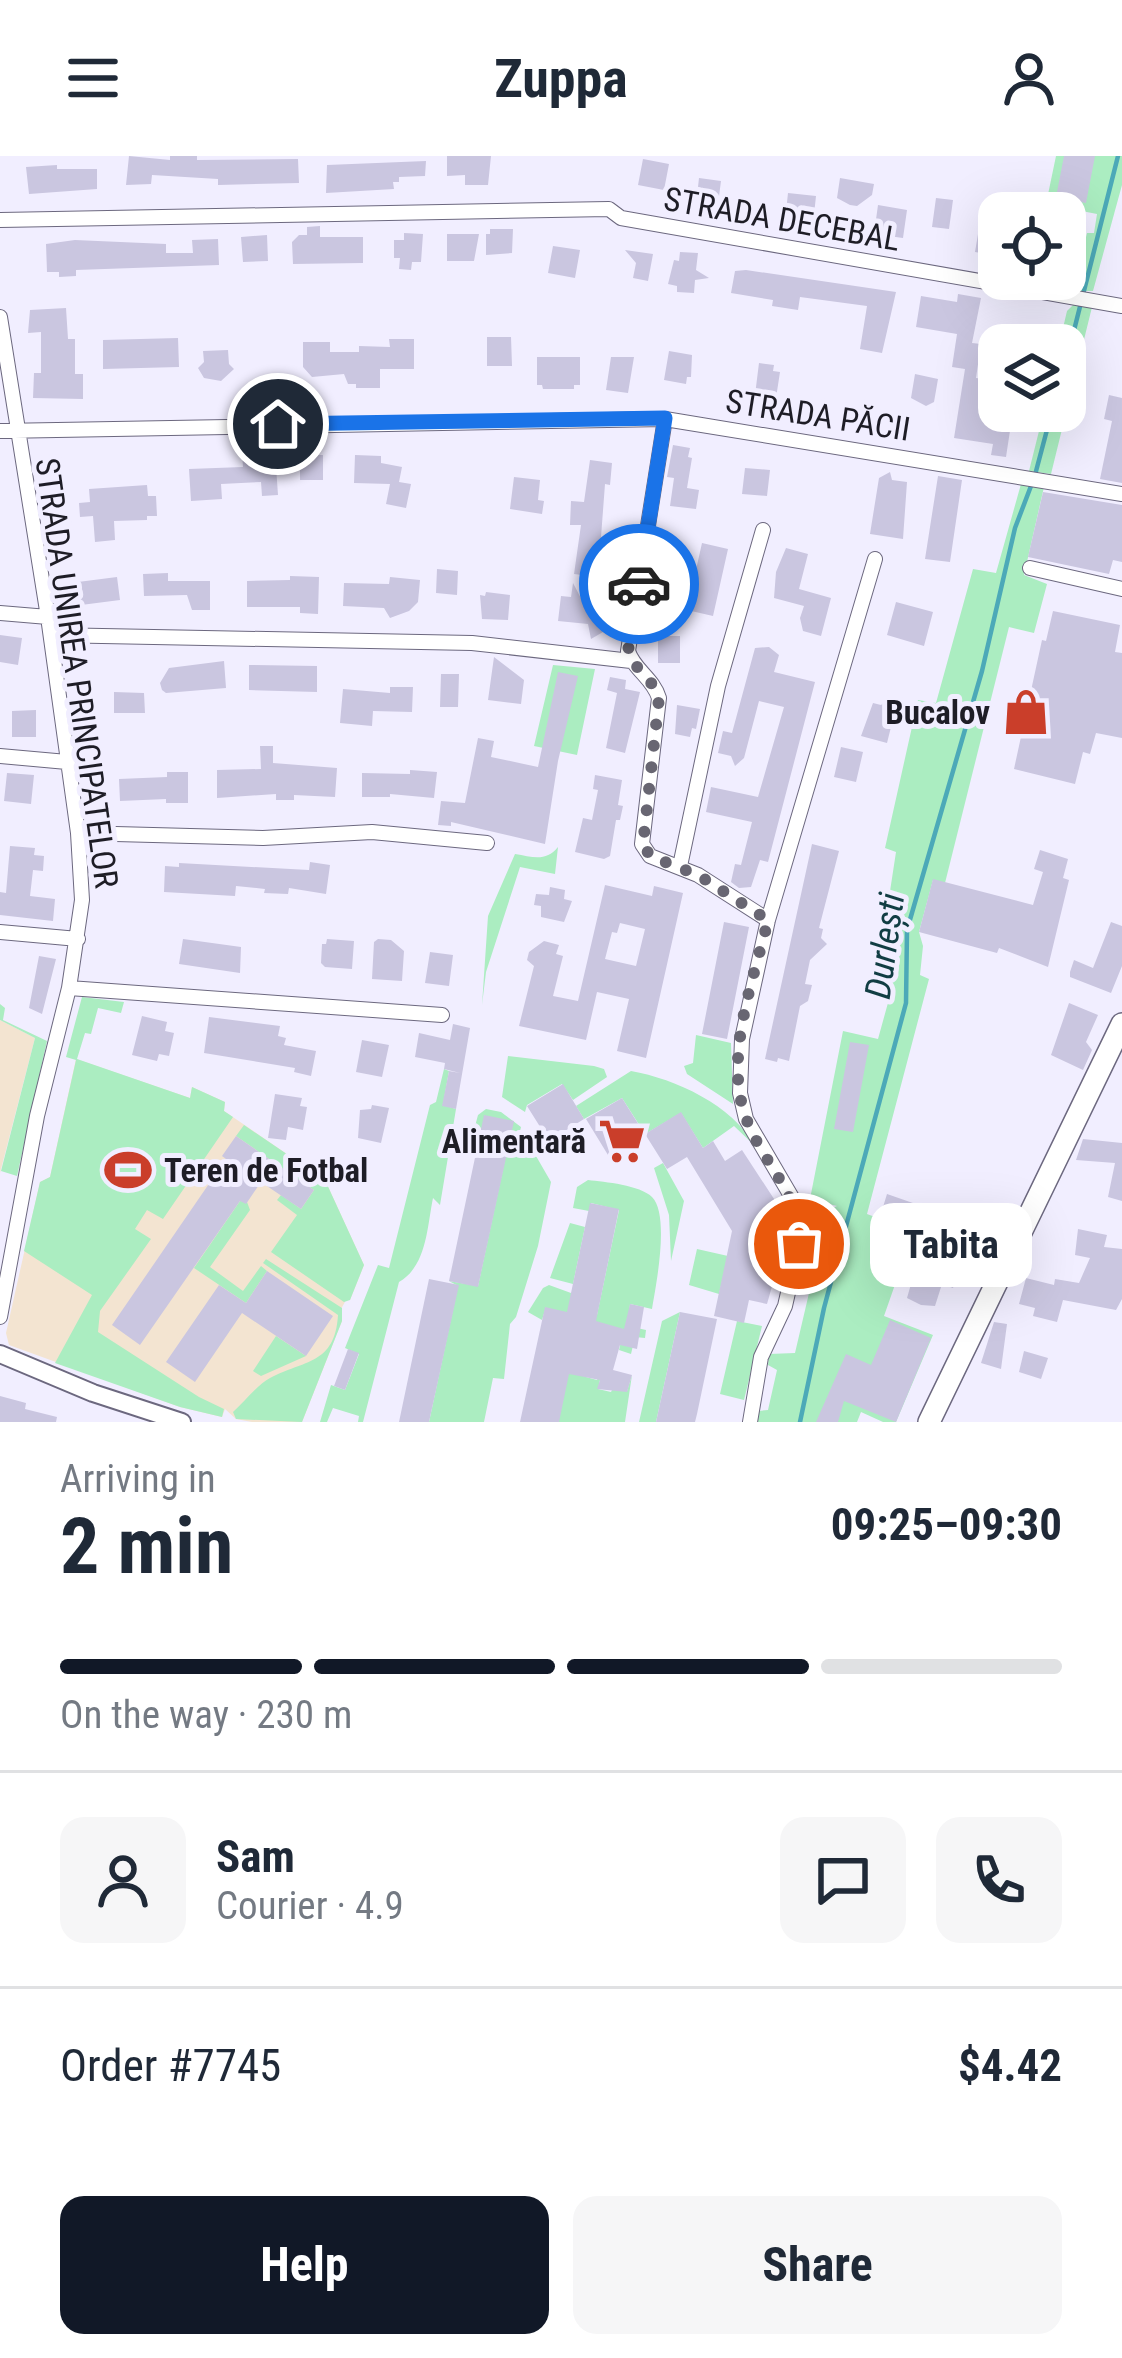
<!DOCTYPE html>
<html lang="en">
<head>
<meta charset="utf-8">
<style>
  body { margin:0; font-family:"Roboto Condensed",sans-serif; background:#f6f6f7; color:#1f2937; height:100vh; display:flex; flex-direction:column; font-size:45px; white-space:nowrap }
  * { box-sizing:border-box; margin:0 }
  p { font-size:39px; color:#747a83 }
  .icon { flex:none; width:66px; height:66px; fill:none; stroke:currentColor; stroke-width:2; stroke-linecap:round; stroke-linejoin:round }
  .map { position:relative; height:1266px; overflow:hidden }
  .side { display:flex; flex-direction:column; background:#fff; flex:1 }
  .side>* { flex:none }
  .controls { position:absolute; left:978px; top:36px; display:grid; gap:24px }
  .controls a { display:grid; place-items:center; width:108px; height:108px; border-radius:24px; background:#fff; box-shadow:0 12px 48px #0002; font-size:60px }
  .pin { position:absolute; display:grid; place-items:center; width:102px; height:102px; color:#fff; margin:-51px; border:6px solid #fff; border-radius:50%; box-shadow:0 3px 12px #0007 }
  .courier { position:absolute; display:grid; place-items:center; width:120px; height:120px; margin:-60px; border:9px solid #1a73e8; border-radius:50%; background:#fff; color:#222; box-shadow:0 3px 15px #0007 }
  .bubble { position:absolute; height:84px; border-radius:24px; background:#fff; box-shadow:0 12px 48px #0002; font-size:39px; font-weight:700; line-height:84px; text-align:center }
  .head em { font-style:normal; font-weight:700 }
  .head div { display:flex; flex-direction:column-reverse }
  .head { display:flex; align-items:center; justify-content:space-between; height:204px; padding:0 60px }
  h1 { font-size:78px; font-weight:700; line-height:90px }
  .bar { display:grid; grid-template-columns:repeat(4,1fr); gap:18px 12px; align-content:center; height:144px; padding:0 60px }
  .bar i { height:15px; border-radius:9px; background:#e0e1e3 }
  .bar .selected { background:#111827 }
  .bar p { grid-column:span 4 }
  .line { display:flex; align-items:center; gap:30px; padding:0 60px; border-top:3px solid #e0e1e3 }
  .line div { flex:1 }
  .round { display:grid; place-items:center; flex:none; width:126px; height:126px; border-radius:24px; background:#f6f6f7 }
  .primary-button { display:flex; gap:24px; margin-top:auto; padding:24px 60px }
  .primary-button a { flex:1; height:138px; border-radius:24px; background:#111827; color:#fff; font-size:48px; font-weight:700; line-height:138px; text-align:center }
  .primary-button a+a { background:#f6f6f7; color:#1f2937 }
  header { display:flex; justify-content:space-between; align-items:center; height:156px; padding:0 60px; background:#fff; font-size:54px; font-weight:700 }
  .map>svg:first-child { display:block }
  .education { fill:#f3e4d1 }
  .green { fill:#abedc1 }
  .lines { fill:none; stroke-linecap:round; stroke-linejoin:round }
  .stream { stroke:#4ca9b8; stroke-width:4.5 }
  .building { fill:#cac6e0; fill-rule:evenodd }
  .minor-casing { stroke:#6c687f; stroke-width:16 }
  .tertiary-casing { stroke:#6c687f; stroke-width:20 }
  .primary-casing { stroke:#6c687f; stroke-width:24 }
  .minor { stroke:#fff; stroke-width:14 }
  .tertiary { stroke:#fff; stroke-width:16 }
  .primary { stroke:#fff; stroke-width:21 }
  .done { stroke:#686672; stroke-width:12; stroke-dasharray:0 21.6 }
  .route { stroke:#1a73e8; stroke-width:15 }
  .labels { text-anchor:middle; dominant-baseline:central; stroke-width:10; stroke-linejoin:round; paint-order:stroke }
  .street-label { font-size:33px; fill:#1e1d26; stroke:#f1eeff }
  .poi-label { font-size:33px; font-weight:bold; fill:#1e1d26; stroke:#f1eeff; text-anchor:end }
  .water-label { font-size:36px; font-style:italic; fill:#113d43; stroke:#f1eeff }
</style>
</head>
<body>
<header><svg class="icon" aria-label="menu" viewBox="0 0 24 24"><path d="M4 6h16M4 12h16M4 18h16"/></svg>Zuppa<svg class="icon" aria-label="person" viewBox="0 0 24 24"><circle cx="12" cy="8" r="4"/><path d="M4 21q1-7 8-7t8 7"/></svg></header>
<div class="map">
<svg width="1122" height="1266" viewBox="0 0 1122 1266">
  <rect width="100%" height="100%" fill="#f1eeff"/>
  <path class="education" d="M0,864l35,18 -35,135z
    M76,903l114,39 2,-11 33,15 -1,9 101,69 39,85 -14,35h-4l-6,11 2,10 -40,101h-50l-16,-3 -11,-10 -3,8 -42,-10 -171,-62 -3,-12 34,-151 10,-5z"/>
  <path class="green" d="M1056,0h66v29l-29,106h-15l-4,-5 13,-53h7l3,-19 -51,-10z
    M1075,147l17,4 -41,167 -22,-3 15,-60h21v-66h-6l8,-34z
    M1021,328l23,3 -20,88 23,9 -13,49 -25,-6 -64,256 -12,-3 -14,52 4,14 -3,29 9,4 -62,235 97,36 2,9 -6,15 -56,-15 -20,57 49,19 -37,87h-13l-22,-10 -4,10h-101l2,-11 10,-1 9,-40 -9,-5 1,-11 26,-1 29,-124 -13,-4 2,-8 24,-11 -27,-7 33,-168 35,8 13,-47 -6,-2 8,-50 -10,-3 13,-85 -11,-4 33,-148 18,3 37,-134 23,4z
    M553,509l42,4 -18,86 -43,-9z
    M558,691l-3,27 -35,-7 -34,105 -4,33 6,-89 27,-62c18,3 31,8 43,-7z
    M82,841l42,5 -3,11 -23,-5 -7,26 -6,-1 -8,26 113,39 2,-11 33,15 -1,9 9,6 -70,102 -16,-9 -12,19 16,10 -51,72 -2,21 101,65 25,12 -2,8 -42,-10 -125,-44 37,-68 -68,-44 16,-69 10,-5 26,-117 -10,-3z
    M0,848l5,4 -2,12 44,21 -30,135 -16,-5 34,-133 -35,-18z
    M696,879l35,8 2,61 -46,-30 -3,-8 9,-3z
    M508,900l86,10 10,3 3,8 -34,23 -11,-16 -35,21 -2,7 -23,-15z
    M444,913l5,2 -6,34 13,4 -16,96 -7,-7c-6,29 -6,68 -34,84l-36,140h-5l1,-6 -26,-8 -6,14h-7l11,-37 14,5 14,-36 -14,-6 33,-83 11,3 41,-163 6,-3z
    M631,915c45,8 101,34 124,75l-21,-20 -31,22 -22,-35 -36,21 -23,-36 -38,21 -8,-13z
    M486,953l15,3 20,15 -6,25 21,4 15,26 -13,64 -22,71 -6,7 -6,55 -11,-1 -9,44h-55l29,-136 -9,-5 29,5 35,-164 -32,10 -7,-2 4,-15z
    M244,969l81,55 39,85 -14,35 -6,2 -73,-50 26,-37 -20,-15 4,-5 20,14 13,-19 -78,-54z
    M663,1007l21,38 -13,60 -2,-46 -15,-47z
    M588,1024c17,2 52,5 64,17 18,18 4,88 0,112l-22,-5 -2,22 18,4 -1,8 -10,-1 -4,17 -12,-4 5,-21 -38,48 11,3 5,-9 -4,18 13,3 2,-4 14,3 5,-16 -7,47h-66l-13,-115 -4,13 -14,-8 15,-24 6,-3 22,8 26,22 22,-105 -28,-7 -2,8 -16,-3 4,-21z
    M240,1045l7,1 3,8 -40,57 33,24 18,-25 6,5 -21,32 -52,-35z
    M570,1067l15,4 -12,57 -23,-6z
    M697,1093l31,7 -9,38 -30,-9z
    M266,1103l76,49v13l-40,101 -66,-3 -3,-7c11,-10 24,-27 37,-34 34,-18 65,-13 68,-63l-75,-52z
    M680,1156l-24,110h-17l23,-101z
    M737,1165l25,5 -18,74 -24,-6z
    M276,1180l30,20 -45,20 -8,-5z"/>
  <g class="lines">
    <path class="stream" d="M1065,210l53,-210
      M1035,319l17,-64
      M800,1266l24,-114 82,-305 1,-73 75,-259 33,-143 16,-42"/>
  </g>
  <path class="building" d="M129,0l41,4v-4h27v4l101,-1 1,24 -81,2v-6l-66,-4 -1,9 -25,1z
    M447,0h44l-3,29h-23v-10l-18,1z
    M1064,0h31l-9,47 -30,-6z
    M643,3l26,5 -5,26 -26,-5z
    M426,5l-1,15 -26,1v5h-6l1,7 -68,4 1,-28z
    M57,9v4h40v20l-68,5 -3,-27z
    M699,22l22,3 -3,23 -19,2 -14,-14 13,-5z
    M840,22l34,6 -2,11 -15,11 -7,-1 -13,-7z
    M788,37l28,3 -3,28 -28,-3z
    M936,42l17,2 -4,29 -17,-2z
    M878,49l29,5 -4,28 -29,-4z
    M320,70v11h43v26l-70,1 -1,-22 7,-7h8v-8z
    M979,72l20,3v25l-24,-4z
    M490,73h23l-1,24 -26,2v-21h4z
    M404,77l19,1 -2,28h-9l-1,8 -12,-1 1,-11h-6v-18h10z
    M447,78h32l-5,27h-27z
    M267,79l1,26 -25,1 -2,-25z
    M218,83l1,26 -143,5v6l-17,1v-5h-12l-1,-28 29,-4 91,4v9h27l-1,-13z
    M553,90l27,4 -5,28 -27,-5z
    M625,94l28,4 -5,27 -15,-3 3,-15z
    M680,96l18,1 -2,17 13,8 -14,2 -1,13 -17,-1v-6l-9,-2 6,-24 5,1z
    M746,114l150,22 -14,61 -22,-4 7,-43 -67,-9 -2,13 -26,-4 1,-6 -42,-7 4,-22z
    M958,138l23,4 -9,45 9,1 -5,34 23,3v30h14l-7,46 -15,-2 2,-11 -39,-6 11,-69 -13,-2 5,-33 -41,-7 5,-31 36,6z
    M66,152l2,31h7v35h8v25l-50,-1 1,-25h7v-41l-13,1 2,-23z
    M487,181h24l1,29h-25z
    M178,182l1,29 -76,2v-29z
    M389,183h25v30h-34v19h-24v-4h-8l-4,-10 -32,3 -9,-10v-25h27v10h29v-6l31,1z
    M228,194l1,14 5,5 -13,12 -17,-3 -6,-10 6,-6 -1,-11z
    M669,195l23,4 -1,22h-4l-1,7 -22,-4z
    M537,201h43v28h-6v4h-31l-1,-4h-5z
    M611,201h23l-6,36 -22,-3z
    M759,207l15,2 -1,6 7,1 -4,26 -21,-3z
    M915,218l23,5 -4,23 -8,4 -15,-8z
    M1109,239l13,3v85l-22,-4 12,-58 -8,-2z
    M673,289l17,3 -2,9 4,1 -5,30 12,2 -3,19 -26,-3 4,-28 -7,-1z
    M275,296l3,43 -16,1 -1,-14 -40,2 1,15 -31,2 -2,-32 54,-2 -1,-13z
    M300,299h23v25h-23z
    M355,299l26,1v7l21,4 -3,15 12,2 -5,24 -20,-4 4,-20 -36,-1z
    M590,304l22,3 -2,22 -5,-1 -7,93 -24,-3 7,-49h-11l1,-24 13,1z
    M745,312l25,2 -3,26 -25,-2z
    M890,316l2,8 15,2 -4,57 -33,-5 9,-56z
    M938,320l24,4 -12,82 -25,-3z
    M514,321l26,3 -2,20 6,1 -2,13 -32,-5z
    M147,329l1,11h8l1,20h-10v4l-33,1 1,19 -20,2 -2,-26 -13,1 -1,-14 11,-1 -1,-13z
    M1043,336l79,13v57l-9,-2 -4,14 -81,-17z
    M702,387l26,6 -15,67 -26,-6z
    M786,392l22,6 -9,35 32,9 -10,38 -18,-5 -3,-13 4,-12 -30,-8 2,-26z
    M437,413l21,2 -1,24 -21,-2z
    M168,417v8h42v29h-18l-5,-15 -43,1 -1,-22z
    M290,420l29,1 -1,37 -18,-1v-6h-53v-26l43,-1z
    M117,421l3,23 -39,5 -6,-8 3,-15z
    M390,421l30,3 -2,22 -9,9 -19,7 -6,-10 -41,-2 1,-23 45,1z
    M573,427l11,21 10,2 -1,10 24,-18 -7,36 -7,-2 -12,7 -3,-15 -30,-3 3,-25 10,1z
    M486,436l24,3 -2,25 -26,-1 -2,-24 5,1z
    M896,446l37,10 -9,34 -37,-11z
    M1053,455l67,14 -5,27 7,1v85l-26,-5 -6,21 -7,-2 -8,32 -61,-15 28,-129 4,1z
    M0,479l22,3 -4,27 -18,-3z
    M658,480h22v27h-22z
    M769,491l10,8 -5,17 41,10 -47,180 -8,-2 -9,27 -12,1 -8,-6 4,-18 6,1 11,-43 -46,-10 5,-25 47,10 26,-90 -25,-6 -15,57 -9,8 -4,-10 -13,-3 5,-22 9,2 23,-85z
    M494,501l30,23 -3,24 -33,-4z
    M224,505l2,27 -60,5 -4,-3 -2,-7 9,-15z
    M249,509l68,1v26l-68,-2z
    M558,516l20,4 -20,85 -13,83 -94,-22v4l-13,-1 3,-24 24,2 13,-65 16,3 -3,16 47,10z
    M441,518h18l-1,33h-18z
    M610,521l16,3 -1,9 15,3 -15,61 -19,-5 11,-55 -10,-3z
    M390,531h23l-1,25 -39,-1 -1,15 -32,-3 3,-34 47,4z
    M114,536l30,1 1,20h-31z
    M886,545l3,7 8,2 4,13 -10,4 -4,16 -26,-7 12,-33 8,2z
    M677,549l23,4 -4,20 -4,-1 -2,9 -15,-3z
    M36,554v27h-24v-26z
    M260,590h13v17l64,5 -2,29 -41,-2v5h-18v-6l-59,4v-28l44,-1z
    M841,591l22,5 -7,30 -22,-5z
    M410,614l27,2 -3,26 -44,-4v3h-28v-24l48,1z
    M167,616h21v31h-22v-4l-46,2 -1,-22 48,-2z
    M7,617l27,2 -3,29 -27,-3z
    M595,619l27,5 -4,25 5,1 -3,14h-4l-6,36 -6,3 -29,-7 8,-34 9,2 6,-30 -5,-1z
    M812,688l27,7 -20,77 4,1 -2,9 6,6 -17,16 -5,24 7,1 -4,16 -8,5 -11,55 -11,-3 -1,4 -12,-3z
    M10,690l25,2 -1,7 10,1 -1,15 -10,-1 -3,26 25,3 -2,22 -53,-6v-23l6,1z
    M1040,694l28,9 -5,19 6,2 -21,87 -49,-19 -2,5 -78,-21 14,-53 100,26 10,-33 -9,-3z
    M310,706l20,3 -4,29 -37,-6 -1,6 -24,-1 1,-4 -29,-3 -1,10 -71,-4 1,-26 14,1v-4l130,7z
    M605,729l47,11 2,-10 29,7 -37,165 -29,-7 12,-52 -32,-7 -11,48 -67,-14 15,-60 -7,-6 2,-8 15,-11 15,4 -3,9 7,2 -10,40 25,5zM620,767l25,6 -9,37 -31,-7 7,-27 5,1z
    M550,731l15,3 -1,9 8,2 -8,21 -23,-5v-11l-7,-1 2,-11 13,1z
    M724,766l25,5 -22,112 -25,-5z
    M1111,766l11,4v40l-11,27 -41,-16v-5l4,-12 19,8z
    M183,783l58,8 -1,26 -61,-9z
    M327,783l27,2 -2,28 -27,-2 -4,-4 1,-19h4z
    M378,783l13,1 13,11 -2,30 -30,-2 2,-37z
    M430,796l23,3 -4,31 -24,-3z
    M39,800l17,3 -14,55 -13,-6z
    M1069,847l29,12 -12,27 6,8 -9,20 -32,-15z
    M142,860l25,6 -2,9 9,2 -5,23 -10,-2 -2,7 -25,-6z
    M209,861l71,9 -2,10 8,2 -2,7 32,6 -5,25 -17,-4 1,-4 -91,-15z
    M453,868l17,4 -14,81 -14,-3 7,-35 11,2 -16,-4 1,-6 -30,-6 4,-24 31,7z
    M362,884l27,5 -7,32 -26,-5z
    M850,886l19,3 -16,87 -19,-3z
    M563,928l21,35 -35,22 -22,-35z
    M275,938l27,4 -2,8 7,1 -4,23 -15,-3 -2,13 -18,-2z
    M622,942l22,35 -36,22 -22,-36z
    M372,949l17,3 -8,35 -23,-5 2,-28 11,-1z
    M681,956l22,36 10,-7 12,20 17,-11 34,52 8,42 -17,60 -18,-4 -5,23 -30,-7 18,-85 -45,-74 -20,12 -22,-35z
    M484,959l30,6 -36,166 -29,-6z
    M236,980l78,54 -13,19 -40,-27 -15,22 -6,-3 -100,144 -28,-20 114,-166 -4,-3z
    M1083,983l39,4v58l-14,-4 7,-34 -39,-3z
    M887,1038l46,16 -3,6 36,12 -7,21 -80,-29z
    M590,1047l29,6 -23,112 28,8 6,-25 14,3 -7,42 -17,-4 -7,25 19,5 -5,17 -30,-3 3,-9 -31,-6 -10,48h-39l25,-115 22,5z
    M1078,1073l29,6 -3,12 18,2v50l-6,11 -53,-10 -6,22 -24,-6 2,-8 -16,-4 7,-26 28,7 1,-6 24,4 11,-25 -15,-3z
    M924,1109l33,11 -4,12 -11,-4 -7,22 -14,-1 -14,-7 4,-14 5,1z
    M267,1115l66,45 -27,40 -64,-43 -47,69 -29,-20 53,-77 27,18z
    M429,1123l30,6 -30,137h-30z
    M680,1156l37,7 -20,95 -2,8h-39z
    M890,1164l41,18 -35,84 -52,-21 -6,21h-22l30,-68 25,11z
    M994,1166l13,2 -6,45 -20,-6z
    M348,1193l11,4 -14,37 -11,-4z
    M1024,1195l24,7 -7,21 -22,-7z
    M0,1240l26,7 -1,6 32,8 -1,5h-56z"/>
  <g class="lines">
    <defs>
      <path id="minor" d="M0,64l609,-11 12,9 501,88
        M0,161l48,300 30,216 4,67 -13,88 -32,128 -37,201
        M665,263l-37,232c6,19 25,27 31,47l-17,146 8,12 48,19 70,45
        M0,275l665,-12 457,75
        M1030,412l92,21
        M0,457l48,4
        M51,479l421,8 159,18
        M0,600l67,6
        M78,677l185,5 109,-6 115,11
        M680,710l38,-180 45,-156
        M0,776l78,7
        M69,832l373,27
        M750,1266l11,-65 24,-51 14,-62 1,-22 -6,-21 -48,-82 -6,-26 2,-54 26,-119 107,-361"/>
      <path id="tertiary" d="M0,1198l93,39 89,29"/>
      <path id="primary" d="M929,1266l193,-398"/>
    </defs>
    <use href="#minor" class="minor-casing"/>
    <use href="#tertiary" class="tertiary-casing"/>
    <use href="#primary" class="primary-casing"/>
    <use href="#minor" class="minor"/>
    <use href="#tertiary" class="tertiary"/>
    <use href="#primary" class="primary"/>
  </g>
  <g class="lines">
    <path class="done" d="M639,428l-11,67c6,19 25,27 31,47l-16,146 7,12 48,19 70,45c-14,59 -44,135 -23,195 15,47 56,76 54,129"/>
    <path class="route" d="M278,268l387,-6 -26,166"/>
  </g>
  <defs>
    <symbol id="shop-bare" viewBox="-9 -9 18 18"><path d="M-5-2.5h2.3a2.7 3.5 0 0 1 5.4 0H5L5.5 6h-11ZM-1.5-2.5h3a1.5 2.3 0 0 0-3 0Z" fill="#ca3e2a" stroke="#f1eeff" stroke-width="2.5" paint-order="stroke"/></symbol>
    <symbol id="supermarket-bare" viewBox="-9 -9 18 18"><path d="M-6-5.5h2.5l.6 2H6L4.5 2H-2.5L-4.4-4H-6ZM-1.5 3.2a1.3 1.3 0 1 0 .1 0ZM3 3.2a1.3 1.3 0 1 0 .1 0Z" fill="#ca3e2a" stroke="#f1eeff" stroke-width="2.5" paint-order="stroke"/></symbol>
    <symbol id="stadium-bare" viewBox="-9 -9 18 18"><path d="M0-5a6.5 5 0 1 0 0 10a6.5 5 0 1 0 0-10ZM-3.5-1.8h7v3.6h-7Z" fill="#ca3e2a" stroke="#f1eeff" stroke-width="2.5" paint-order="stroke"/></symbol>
  </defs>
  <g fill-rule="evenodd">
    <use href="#shop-bare" x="993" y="523" width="66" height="66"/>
    <use href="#supermarket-bare" x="589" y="952" width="66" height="66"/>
    <use href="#stadium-bare" x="95" y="981" width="66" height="66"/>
  </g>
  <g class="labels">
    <g class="street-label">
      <text transform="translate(782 63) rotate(10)">STRADA DECEBAL</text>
      <text transform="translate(818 259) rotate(9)">STRADA PĂCII</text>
      <text transform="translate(77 517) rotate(82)">STRADA UNIREA PRINCIPATELOR</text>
    </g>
    <g class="poi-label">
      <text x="990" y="556">Bucalov</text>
      <text x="586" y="985">Alimentară</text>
      <text x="164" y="1014" text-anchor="start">Teren de Fotbal</text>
    </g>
    <g class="water-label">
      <text transform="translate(885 790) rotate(-82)">Durlești</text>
    </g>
  </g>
</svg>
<div class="controls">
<a><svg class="icon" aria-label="locate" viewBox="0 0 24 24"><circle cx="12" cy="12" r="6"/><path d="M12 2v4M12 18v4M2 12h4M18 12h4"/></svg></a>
<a><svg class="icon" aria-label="layers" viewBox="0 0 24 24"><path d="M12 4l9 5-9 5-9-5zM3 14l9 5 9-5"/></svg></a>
</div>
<div class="pin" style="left:799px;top:1088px;background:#ea580c"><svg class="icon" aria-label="bag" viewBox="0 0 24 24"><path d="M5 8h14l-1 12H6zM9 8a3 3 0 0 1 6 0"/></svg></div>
<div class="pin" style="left:278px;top:268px;background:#1f2937"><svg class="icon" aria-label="home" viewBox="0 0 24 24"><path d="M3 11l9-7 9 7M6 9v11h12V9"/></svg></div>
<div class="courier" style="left:639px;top:428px"><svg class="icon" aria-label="car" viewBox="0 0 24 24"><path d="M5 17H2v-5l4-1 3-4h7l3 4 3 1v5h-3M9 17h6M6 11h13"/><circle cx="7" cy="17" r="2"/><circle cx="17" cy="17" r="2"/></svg></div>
<div class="bubble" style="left:870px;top:1047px;width:162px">Tabita</div>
</div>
<section class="side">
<div class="head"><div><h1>2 min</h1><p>Arriving in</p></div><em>09:25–09:30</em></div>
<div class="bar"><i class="selected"></i><i class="selected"></i><i class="selected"></i><i></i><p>On the way · 230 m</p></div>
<div class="line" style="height:216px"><a class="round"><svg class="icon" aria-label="person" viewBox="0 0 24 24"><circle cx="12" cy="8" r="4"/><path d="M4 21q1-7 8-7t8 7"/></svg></a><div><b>Sam</b><p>Courier · 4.9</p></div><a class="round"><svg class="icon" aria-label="chat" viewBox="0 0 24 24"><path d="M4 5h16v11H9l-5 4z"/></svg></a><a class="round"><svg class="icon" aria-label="phone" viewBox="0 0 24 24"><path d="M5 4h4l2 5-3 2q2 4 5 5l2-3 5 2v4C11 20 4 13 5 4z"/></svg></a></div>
<div class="line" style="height:156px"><div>Order #7745</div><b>$4.42</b></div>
<div class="primary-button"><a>Help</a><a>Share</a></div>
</section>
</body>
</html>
